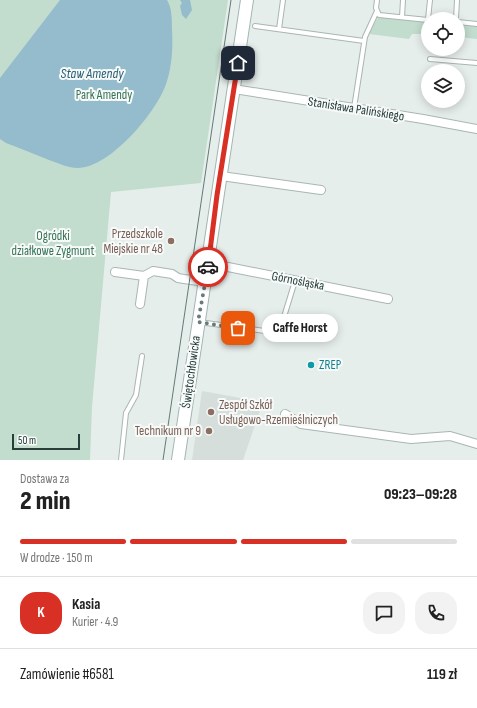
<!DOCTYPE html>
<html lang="pl">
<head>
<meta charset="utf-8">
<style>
  body { margin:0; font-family:"Sofia Sans Condensed",sans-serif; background:#f2f2f2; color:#222; height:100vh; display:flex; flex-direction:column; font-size:15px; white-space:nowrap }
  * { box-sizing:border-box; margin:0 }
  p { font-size:13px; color:#767676 }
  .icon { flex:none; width:22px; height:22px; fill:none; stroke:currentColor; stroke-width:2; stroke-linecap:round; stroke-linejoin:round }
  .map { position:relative; height:460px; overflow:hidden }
  .sheet { display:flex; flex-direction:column; background:#fff; flex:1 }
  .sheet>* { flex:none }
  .tools { position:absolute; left:421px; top:12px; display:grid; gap:8px }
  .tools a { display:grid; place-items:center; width:44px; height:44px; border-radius:50%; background:#fff; box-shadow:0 2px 10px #0003; font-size:20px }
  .scale { position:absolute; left:12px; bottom:10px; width:68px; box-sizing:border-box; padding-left:4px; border:2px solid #273e3b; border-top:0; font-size:11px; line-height:14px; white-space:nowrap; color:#273e3b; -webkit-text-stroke:3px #f7faf9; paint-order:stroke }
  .pin { position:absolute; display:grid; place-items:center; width:34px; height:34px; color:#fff; margin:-17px; border-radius:8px; box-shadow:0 2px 6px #0006 }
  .courier { position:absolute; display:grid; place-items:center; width:40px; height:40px; margin:-20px; border:3px solid #d93025; border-radius:50%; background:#fff; color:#222; box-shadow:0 1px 5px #0007 }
  .bubble { position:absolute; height:28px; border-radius:14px; background:#fff; box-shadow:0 2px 10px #0003; font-size:13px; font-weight:800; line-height:28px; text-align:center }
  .summary em { font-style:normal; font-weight:800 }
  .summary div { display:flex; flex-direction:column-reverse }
  .summary { display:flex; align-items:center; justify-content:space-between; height:68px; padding:0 20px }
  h1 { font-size:26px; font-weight:800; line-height:30px }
  .bar { display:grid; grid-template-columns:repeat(4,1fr); gap:6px 4px; align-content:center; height:48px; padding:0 20px }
  .bar i { height:5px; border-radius:3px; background:#e0e0e0 }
  .bar .selected { background:#d93025 }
  .bar p { grid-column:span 4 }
  .line { display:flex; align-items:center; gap:10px; padding:0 20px; border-top:1px solid #e0e0e0 }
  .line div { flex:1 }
  .round { display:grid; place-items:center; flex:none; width:42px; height:42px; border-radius:16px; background:#f2f2f2 }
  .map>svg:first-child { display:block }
  .built { fill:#d5dedb }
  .green { fill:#c2dccd }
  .water { fill:#95bccd }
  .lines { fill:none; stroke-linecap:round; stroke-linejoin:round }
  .lane-casing { stroke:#a9b6b3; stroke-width:6 }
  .street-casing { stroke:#a9b6b3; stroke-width:10 }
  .secondary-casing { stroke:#a3b5b1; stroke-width:14 }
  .lane { stroke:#fff; stroke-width:4 }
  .street { stroke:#fff; stroke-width:8 }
  .secondary { stroke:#fff; stroke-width:12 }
  .tram { stroke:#627a76; stroke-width:1 }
  .done { stroke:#6a7c79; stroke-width:4; stroke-dasharray:0 7.2 }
  .route { stroke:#d93025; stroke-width:5 }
  .education-dot { fill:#8d6e63; stroke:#f7faf9; stroke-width:1.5 }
  .culture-dot { fill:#0f9aa8; stroke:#f7faf9; stroke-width:1.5 }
  .labels { text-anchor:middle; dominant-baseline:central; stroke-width:4; stroke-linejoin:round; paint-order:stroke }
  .park-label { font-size:13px; fill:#357255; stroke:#f7faf9 }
  .street-label { font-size:13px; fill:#273e3b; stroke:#f7faf9 }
  .education-label { font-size:13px; fill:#785e54; stroke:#f7faf9; text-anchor:end }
  .culture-label { font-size:13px; fill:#0d838f; stroke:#f7faf9; text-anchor:start }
  .water-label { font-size:14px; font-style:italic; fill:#265d75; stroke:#f7faf9 }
</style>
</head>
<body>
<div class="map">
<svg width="477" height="460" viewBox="0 0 477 460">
  <rect width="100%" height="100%" fill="#e6eeec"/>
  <path class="built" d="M202,391l61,11 -20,58h-51z"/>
  <path class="green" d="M0,0h228l-27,183 -90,9 -19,215 -2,53h-90z
    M378,17l50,5v12h-16l-3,5 -40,-5z
    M458,24l19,2v13l-19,-2z"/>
  <path class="water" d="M60,0h107c5,8 5,20 5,30 1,17 0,35 -5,51 -8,29 -57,87 -89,87 -10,0 -20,-5 -29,-8 -14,-6 -28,-11 -43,-17l-6,-4v-61z
    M180,0h10l2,10 -6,9 -4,-4 -2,-9 2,-3z"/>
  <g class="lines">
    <defs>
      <path id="lane" d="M377,0l-1,8 3,7 49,5
        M402,17l1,-17
        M428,19l2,-19
        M456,19l1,-19
        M458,22l19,2
        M255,26l109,15
        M279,29l4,-29
        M430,59l47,4
        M354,108l11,-71 12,-26
        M199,322l80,11 16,-52
        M121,460l5,-47 10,-18 6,-39"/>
      <path id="street" d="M234,89l189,30 54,10
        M221,176l100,14
        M208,263l180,36
        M115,272l29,4 9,-5 19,3 6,4 6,1 21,3
        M140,304l4,-28
        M285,414l16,10 110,15 39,-3 27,8"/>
      <path id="secondary" d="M178,460l69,-460"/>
    </defs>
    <use href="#lane" class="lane-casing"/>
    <use href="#street" class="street-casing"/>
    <use href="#secondary" class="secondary-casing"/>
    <use href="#lane" class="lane"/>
    <use href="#street" class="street"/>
    <use href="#secondary" class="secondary"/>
    <path class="tram" d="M163,460l68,-460"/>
  </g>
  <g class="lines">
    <path class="done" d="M208,267l-10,55 40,6"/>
    <path class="route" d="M208,267l9,-72 21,-132"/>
  </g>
  <g class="education-dot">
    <circle cx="171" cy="241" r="4"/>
    <circle cx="211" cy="412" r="4"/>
    <circle cx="209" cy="431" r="4"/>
  </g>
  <circle class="culture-dot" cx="311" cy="365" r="4"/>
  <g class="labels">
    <g class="park-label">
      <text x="104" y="95">Park Amendy</text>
      <text x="53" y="236">Ogródki<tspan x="53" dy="15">działkowe Zygmunt</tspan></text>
    </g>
    <g class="street-label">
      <text transform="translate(356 109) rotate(9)">Stanisława Palińskiego</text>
      <text transform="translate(298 281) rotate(11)">Górnośląska</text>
      <text transform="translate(191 372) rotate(-82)">Świętochłowicka</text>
    </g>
    <g class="education-label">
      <text x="163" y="234">Przedszkole<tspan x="163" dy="15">Miejskie nr 48</tspan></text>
      <text x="219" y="405" text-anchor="start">Zespół Szkół<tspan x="219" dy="15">Usługowo-Rzemieślniczych</tspan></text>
      <text x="201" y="431">Technikum nr 9</text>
    </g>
    <g class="culture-label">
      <text x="319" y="365">ZREP</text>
    </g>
    <g class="water-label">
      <text x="92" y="73">Staw Amendy</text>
    </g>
  </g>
</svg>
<div class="tools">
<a><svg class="icon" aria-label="locate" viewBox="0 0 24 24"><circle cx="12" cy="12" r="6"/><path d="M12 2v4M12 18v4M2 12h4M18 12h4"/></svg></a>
<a><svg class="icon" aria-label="layers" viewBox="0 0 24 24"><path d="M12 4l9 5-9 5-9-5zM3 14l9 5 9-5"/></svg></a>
</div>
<div class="scale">50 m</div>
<div class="pin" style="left:238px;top:328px;background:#ea580c"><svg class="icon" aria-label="bag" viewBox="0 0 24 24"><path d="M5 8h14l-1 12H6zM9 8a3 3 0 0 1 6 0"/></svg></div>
<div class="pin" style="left:238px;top:63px;background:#1f2937"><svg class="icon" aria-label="home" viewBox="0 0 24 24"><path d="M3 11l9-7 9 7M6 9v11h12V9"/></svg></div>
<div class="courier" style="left:208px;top:267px"><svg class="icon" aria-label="car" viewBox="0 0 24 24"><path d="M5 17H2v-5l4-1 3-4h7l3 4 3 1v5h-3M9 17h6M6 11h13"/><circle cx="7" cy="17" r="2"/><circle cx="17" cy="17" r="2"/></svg></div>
<div class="bubble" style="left:262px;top:314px;width:76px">Caffe Horst</div>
</div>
<section class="sheet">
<div class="summary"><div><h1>2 min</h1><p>Dostawa za</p></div><em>09:23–09:28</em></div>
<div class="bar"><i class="selected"></i><i class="selected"></i><i class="selected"></i><i></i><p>W drodze · 150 m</p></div>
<div class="line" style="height:72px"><b class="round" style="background:#d93025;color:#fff">K</b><div><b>Kasia</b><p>Kurier · 4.9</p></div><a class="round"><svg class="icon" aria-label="chat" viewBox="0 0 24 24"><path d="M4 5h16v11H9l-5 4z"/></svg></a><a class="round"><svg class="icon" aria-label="phone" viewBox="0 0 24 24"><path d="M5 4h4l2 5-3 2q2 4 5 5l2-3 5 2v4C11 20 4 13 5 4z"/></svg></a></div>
<div class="line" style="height:52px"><div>Zamówienie #6581</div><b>119 zł</b></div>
</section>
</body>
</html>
